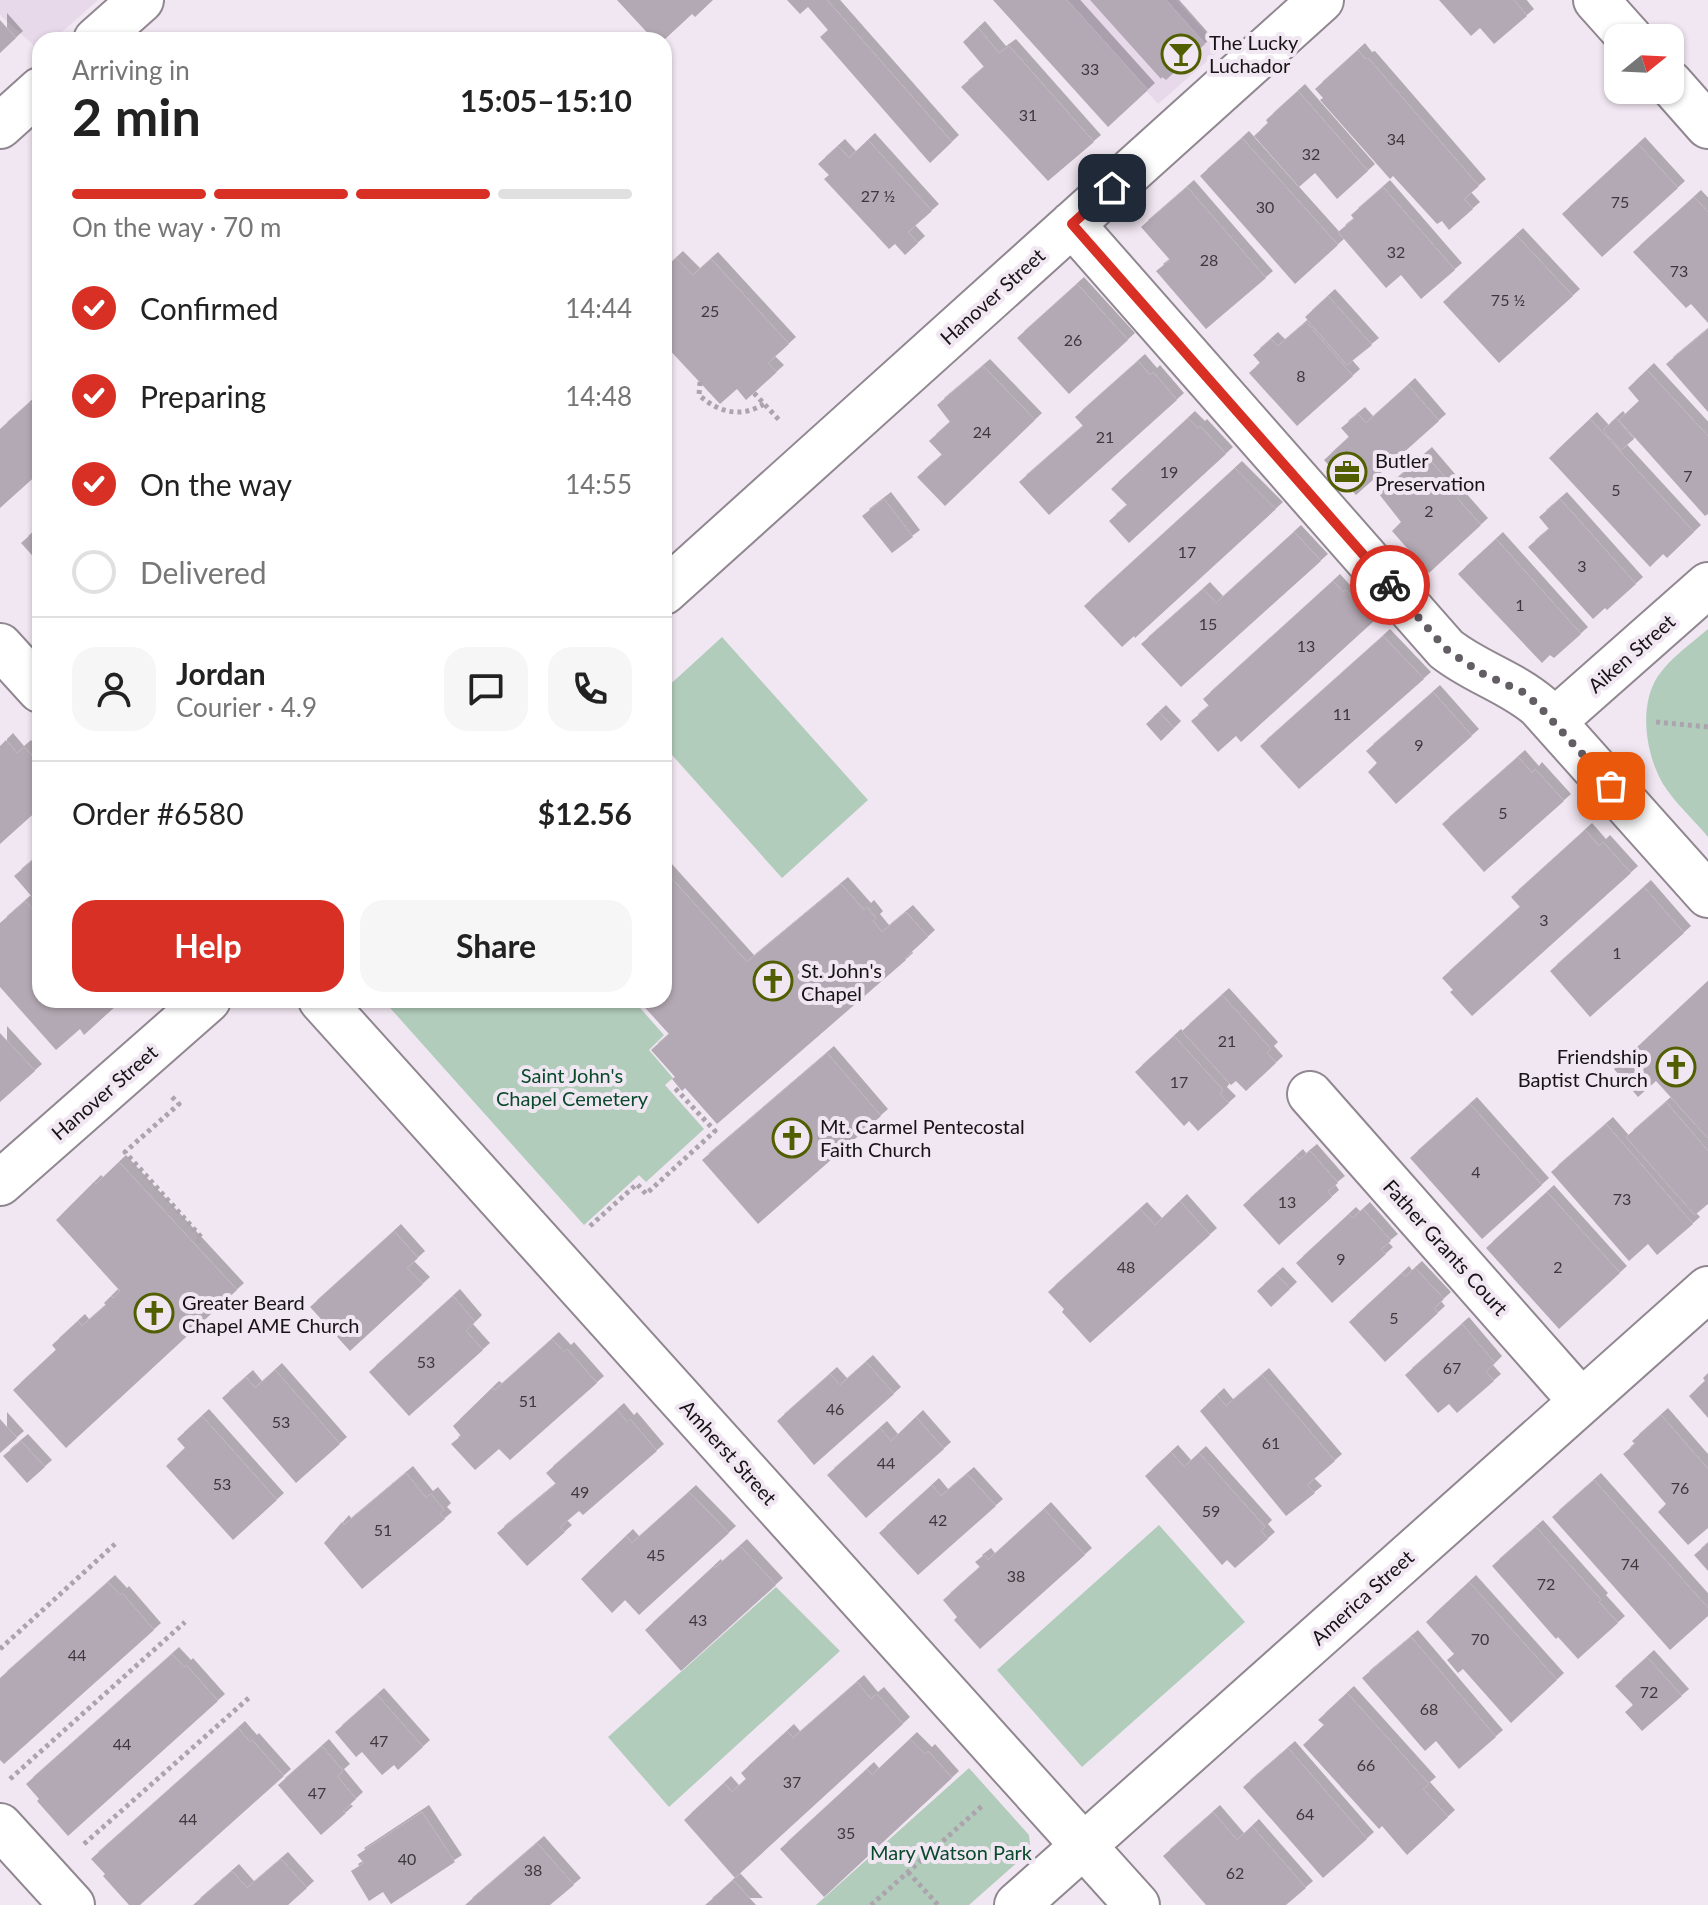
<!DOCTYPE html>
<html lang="en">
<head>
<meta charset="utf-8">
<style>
  body { margin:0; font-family:Lato,sans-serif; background:#f6f6f6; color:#222; height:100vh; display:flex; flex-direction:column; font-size:30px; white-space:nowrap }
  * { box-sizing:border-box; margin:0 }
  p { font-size:26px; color:#767676 }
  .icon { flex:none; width:44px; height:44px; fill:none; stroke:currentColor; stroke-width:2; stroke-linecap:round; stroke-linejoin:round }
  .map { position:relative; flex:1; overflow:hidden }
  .side { position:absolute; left:32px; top:32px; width:640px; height:976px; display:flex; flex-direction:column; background:#fff; border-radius:24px; box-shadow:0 2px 6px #0004 }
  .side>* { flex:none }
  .needle { width:52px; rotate:72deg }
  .controls { position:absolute; left:1604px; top:24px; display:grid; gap:16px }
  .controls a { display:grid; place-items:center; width:80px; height:80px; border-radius:16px; background:#fff; box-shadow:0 2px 6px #0004; font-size:40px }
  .pin { position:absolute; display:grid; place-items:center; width:68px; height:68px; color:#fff; margin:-34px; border-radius:16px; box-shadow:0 4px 12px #0006 }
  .courier { position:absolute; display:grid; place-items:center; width:80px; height:80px; margin:-40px; border:6px solid #d93025; border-radius:50%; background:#fff; color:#222; box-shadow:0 2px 10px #0007 }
  .overview em { font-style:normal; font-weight:700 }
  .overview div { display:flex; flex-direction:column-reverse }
  .overview { display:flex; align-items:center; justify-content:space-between; height:136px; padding:0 40px }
  h1 { font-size:52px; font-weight:700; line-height:60px }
  .bar { display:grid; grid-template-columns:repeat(4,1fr); gap:12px 8px; align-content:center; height:96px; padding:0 40px }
  .bar i { height:10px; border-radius:6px; background:#e0e0e0 }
  .bar .on { background:#d93025 }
  .bar p { grid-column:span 4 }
  .line { display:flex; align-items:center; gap:20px; padding:0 40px; border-top:2px solid #e0e0e0 }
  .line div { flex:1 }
  .round { display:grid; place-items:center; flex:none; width:84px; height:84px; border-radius:24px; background:#f6f6f6 }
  ol { padding:0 40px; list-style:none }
  li { display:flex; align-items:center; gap:24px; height:88px }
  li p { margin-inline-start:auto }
  li .icon { padding:8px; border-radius:50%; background:#d93025; color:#fff; stroke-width:4 }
  li:last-child { color:#767676 }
  li i { width:44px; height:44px; border:4px solid #e0e0e0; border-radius:50% }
  .primary-button { display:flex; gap:16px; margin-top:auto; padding:16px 40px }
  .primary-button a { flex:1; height:92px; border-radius:24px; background:#d93025; color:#fff; font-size:32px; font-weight:700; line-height:92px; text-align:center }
  .primary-button a+a { background:#f6f6f6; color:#222 }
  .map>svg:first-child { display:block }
  .built { fill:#e8d9ea }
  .green { fill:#b2ccbb }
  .building { fill:#b3a9b4; filter:url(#shadow) }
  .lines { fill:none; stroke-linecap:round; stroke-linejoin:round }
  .minor-casing { stroke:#908791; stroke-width:48 }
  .tertiary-casing { stroke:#908791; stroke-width:48 }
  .path { stroke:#aca4ad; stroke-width:5; stroke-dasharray:4 4; stroke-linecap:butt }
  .minor { stroke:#fff; stroke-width:44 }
  .tertiary { stroke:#fff; stroke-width:44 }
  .done { stroke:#635d64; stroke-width:8; stroke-dasharray:0 14.4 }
  .route { stroke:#d93025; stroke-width:10 }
  .labels { text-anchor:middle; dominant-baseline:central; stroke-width:8; stroke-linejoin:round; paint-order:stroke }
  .number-label { font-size:16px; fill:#3e383e }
  .poi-label { font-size:20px; fill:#171317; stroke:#f1e7f2; text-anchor:start }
  .street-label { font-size:20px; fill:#171317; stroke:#f1e7f2 }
  .park-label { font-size:20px; fill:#0a4a2c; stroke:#f1e7f2 }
</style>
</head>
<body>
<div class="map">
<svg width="1708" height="1905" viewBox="0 0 1708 1905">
  <defs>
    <filter id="shadow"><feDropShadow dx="7" dy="-7" stdDeviation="0" flood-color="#0004"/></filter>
  </defs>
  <rect width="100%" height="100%" fill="#f1e7f2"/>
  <path class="built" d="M0,0h98l-45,40h-13v11l-40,-36z
    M1065,0h111l45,49 -63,55z"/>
  <path class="green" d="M1708,629v208c-14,-17 -33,-34 -45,-53 -17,-29 -25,-78 -5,-108 12,-18 34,-33 50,-47z
    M722,637l146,163 -86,78 -118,-132v-56z
    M383,1000h250l31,35 -15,15 24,28 -8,7 39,44 -58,53 -7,-7 -55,50z
    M1159,1525l86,97 -163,145 -85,-97z
    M776,1587l64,64 -171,156 -61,-70z
    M969,1768l60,67 1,9 -10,16 -51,45h-153z"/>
  <path class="building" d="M617,0h96l-18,17 -3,-3 -28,26h-10z
    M787,0h40l125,142 -22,21 -110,-126 8,-7 -20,-23 -8,7z
    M993,0h74l81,90 -40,37z
    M1090,0h76l39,44 -39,36 -4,-3 -1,2z
    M1439,0h75l13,16 -33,28 -14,-16 -9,8z
    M0,20l16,18 -16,15z
    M978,28l21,25 10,-7 85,96 -46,39 -87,-94 23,-20 -21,-25z
    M1358,50l7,9 3,-1 111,128 -15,13 9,10 -24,21 -7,-9 -5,3 -44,-48 -3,3 -70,-79 3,-2 -8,-9z
    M1298,91l70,80 -31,28 -22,-26 -16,14 -45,-51 14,-13 -2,-3z
    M1242,138l96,107 -43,39 -95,-108z
    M868,140l64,71 -24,21 10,11 -13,12 -10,-11 -6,5 -65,-70 5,-4 -11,-11 20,-18 11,12z
    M1638,144l40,44 -76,69 -40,-43z
    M1187,187l79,91 -60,51 -50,-58 14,-11 -29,-33z
    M1383,187l72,83 -34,29 -20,-24 -15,13 -48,-56 16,-13 -3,-4z
    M1694,197l14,15v111l-17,-19 -5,4 -53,-56z
    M1516,235l57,61 -74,67 -56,-61z
    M676,258l17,17 18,-16 78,85 -21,19 9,9 -31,28 -9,-11 -17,15 -56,-60v-75z
    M1077,284l51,56 -59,54 -52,-56z
    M1328,296l44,49 -25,20 -42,-48z
    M1306,322l47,54 -56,50 -48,-53 11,-10 -7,-8 18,-16 7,7z
    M1708,329v83l-42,-48z
    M1138,361l12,14 3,-3 24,28 -128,115 -30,-33 64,-56 -8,-9z
    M983,366l52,54 -90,86 -28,-29 25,-22 -13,-14 21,-19 -13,-17z
    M1647,370l61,66v78l-3,2 -86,-96 20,-19 -11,-13z
    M1408,385l31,36 -83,74 -32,-35 25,-23 -8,-9 17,-14 8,9z
    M30,402l10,11v59l-40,36v-79z
    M1188,418l10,10 2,-2 26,28 -97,89 -20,-22 18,-16 -16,-16z
    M1616,418l18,21 -13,11 -18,-20z
    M1590,419l104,113 -27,26 -4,-4 -13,13 -101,-109z
    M1425,454l35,41 -3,3 24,27 -52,48 -37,-42 9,-9 -22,-28z
    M1235,468l41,41 -141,129 -1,-2 -12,11 -38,-41z
    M884,499l29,38 -21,16 -30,-37z
    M1560,499l76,85 -29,26 -2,-2 -12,11 -65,-72 21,-18 -10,-12z
    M40,526v38l-19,-21z
    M1294,532l27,29 -140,126 -40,-43 62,-55 13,14z
    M1496,539l85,95 -27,24 -4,-3 -8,8 -84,-89z
    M1333,581l10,11 3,-2 28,31 -133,121 -5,-6 -18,16 -27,-31 18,-15 -6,-7z
    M1383,636l41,43 -125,110 -39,-43z
    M1433,692l39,44 -76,68 -28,-32 9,-9 -11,-12z
    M1159,712l15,16 -13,13 -15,-17z
    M6,740l11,13 7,-6 16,17v44l-40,36v-98z
    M1518,757l14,16 3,-4 29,32 -80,71 -42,-48z
    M1585,830l14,16 4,-4 28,31 -159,143 -22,-24 3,-2 -11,-12 78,-71 -9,-10z
    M40,854v52l-26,-30z
    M664,870l83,92 94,-78 23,26 3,-3 9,11 -3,3 9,11 24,-20 22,25 -23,21 1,2 -189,164 -32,-36 -3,3 -10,-12 3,-2 -24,-27 18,-16 -31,-34h26z
    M1644,887l40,46 -94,84 -40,-46z
    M25,901l15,17v82h72l5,5 -33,30 -4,-6 -24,21 -56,-63v-64z
    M1708,981v157l-52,-57 -18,16 -24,-28z
    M1222,995l49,54 -4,4 9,10 -30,28 -10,-10 -5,4 -49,-54z
    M0,1033l35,38 -35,31z
    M1174,1036l49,54 -3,4 9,9 -31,28 -9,-10 -5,5 -49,-54z
    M827,1053l54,63 -123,108 -56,-64z
    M1666,1102l42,49v53l-13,11 -69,-78z
    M1470,1104l72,81 -60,54 -72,-81z
    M1606,1124l87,100 -36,31 -9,-11 -19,17 -78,-89z
    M1310,1151l28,32 -10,8 4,6 -53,48 -36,-40 53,-49 3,4z
    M119,1162l118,128 -171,158 -53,-58 43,-40 -4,-5 26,-24 4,5 24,-21 -2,-2 7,-7 2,2 7,-7 -64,-71 38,-38 2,2z
    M1547,1192l73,81 -61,56 -73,-81z
    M1180,1201l30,34 -120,108 -28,-31 2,-3 -16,-17 92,-83 15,16z
    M1363,1209l28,32 -10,8 5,5 -54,49 -36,-40 53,-49 4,4z
    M394,1231l24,27 -11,10 16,16 -73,67 -40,-44z
    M1415,1268l29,31 -10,9 4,5 -53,49 -36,-40 53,-49 3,4z
    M1276,1274l14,15 -19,18 -14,-16z
    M453,1296l22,26 -9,9 17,19 -74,66 -40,-44z
    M1462,1324l33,39 -9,9 8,9 -37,32 -8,-9 -11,9 -33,-38z
    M552,1339l12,13 3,-3 30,34 -87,77 -11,-11 -24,21 -24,-26 10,-8 -8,-10 39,-38 3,2z
    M866,1362l28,32 -80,71 -37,-44 53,-47 10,11z
    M275,1370l65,74 -44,39 -74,-85 24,-21 9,11z
    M1708,1373v45l-19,-22 16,-15 -2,-3z
    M1262,1375l73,86 -28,24 8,8 -29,23 -86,-105 17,-16 9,11z
    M617,1410l10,12 3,-3 27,32 -74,64 -4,-4 -19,16 5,5 -38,34 -30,-33 59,-49 -10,-11z
    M1661,1415l47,54v59l-20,17 -30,-33 8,-8 -43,-50 12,-10 -3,-3z
    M202,1416l75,84 -44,40 -67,-74 19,-18 -8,-9z
    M916,1417l28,32 -78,69 -39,-43 53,-47 11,13z
    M0,1419l17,19 -17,15z
    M21,1441l24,26 -18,16 -24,-27z
    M1171,1452l13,15 15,-14 66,74 -4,4 7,8 -33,29 -8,-8 -5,5 -77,-89z
    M406,1473l20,25 5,-4 13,16 -4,4 5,5 -83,70 -38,-46 18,-21 2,3z
    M967,1474l29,32 -78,69 -39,-42 53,-48 9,11z
    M1594,1480l114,128v8l-38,34 -118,-133z
    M689,1492l40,41 -90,82 -14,-15 -13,13 -31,-34 45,-43 6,7z
    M1044,1509l41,46 -105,94 -26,-29 3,-3 -14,-17 37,-33 -5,-5 9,-7 4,5z
    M1536,1527l65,73 -2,2 19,21 -40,36 -20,-22 -2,2 -64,-73z
    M1708,1543v28l-14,-16z
    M740,1546l36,39 -95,86 -36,-41 69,-64 1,2z
    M108,1582l12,13 2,-2 32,37 -150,134 -4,-4v-82z
    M1469,1582l88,98 -46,43 -48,-54 -5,4 -11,-13 7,-6 -28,-32z
    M1411,1637l85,100 -37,32 -23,-28 -11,10 -63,-73z
    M172,1654l12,13 2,-2 32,36 -150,135 -31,-35 2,-2 -13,-15z
    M1647,1657l35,39 -40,35 -17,-19 8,-7 -18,-19z
    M857,1682l14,17 6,-5 26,30 -168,154 -51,-58 40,-37 8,9 14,-13 -5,-6 46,-42 6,7z
    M1347,1693l82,91 -6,5 25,28 -41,38 -25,-29 -3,3 -76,-84 21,-20 -6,-5z
    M377,1695l46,52 -25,23 -4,-5 -12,10 -20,-23 -6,5 -21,-25z
    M238,1728l12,14 2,-2 32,36 -144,129h-11l-26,-29 2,-2 -14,-15z
    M910,1739l15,15 3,-3 24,27 -128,119 -44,-48 87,-80 5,6z
    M322,1746l21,25 -6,5 19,23 -13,12 3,2 -25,22 -43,-50z
    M1288,1748l79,91 -44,39 -80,-91z
    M422,1812l33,50 -64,42 -8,-12 -14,9 -18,-30 13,-8 -7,-8z
    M1213,1812l24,28 15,-14 54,62 -20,17h-80l-43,-49z
    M537,1843l37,42 -24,20h-85z
    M281,1859l26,29 -19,17h-95l39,-34 15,17z
    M733,1880l23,25h-51l6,-5z"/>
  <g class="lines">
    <defs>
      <path id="minor" d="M96,40l45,-40
        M0,126l40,-36
        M1072,224l374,425c29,23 65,33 93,57l169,189
        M664,592l657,-592
        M0,646l40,44
        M1554,721l154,-136
        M321,1000l816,905
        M1310,1094l271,307
        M0,1183l208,-183
        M0,1826l72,79
        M1017,1905l691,-616"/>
      <path id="tertiary" d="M1596,0l34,38
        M1670,83l38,43"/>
    </defs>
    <use href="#minor" class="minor-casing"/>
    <use href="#tertiary" class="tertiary-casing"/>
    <path class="path" d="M700,382l-1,13c20,18 42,23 65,9
      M754,393l27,29
      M1656,722l52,5
      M172,1097l7,7 -54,48 77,86 -7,6
      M590,1226l47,-42 9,10 69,-63 -42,-45
      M0,1649l115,-105
      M10,1779l175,-157
      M84,1844l167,-148
      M908,1872l30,33
      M871,1905l111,-99"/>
    <use href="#minor" class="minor"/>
    <use href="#tertiary" class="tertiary"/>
  </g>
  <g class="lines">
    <path class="done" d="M1390,585l56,64 35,24 42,19 16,14 72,80"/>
    <path class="route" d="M1112,188l-40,36 318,361"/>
  </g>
  <defs>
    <symbol id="bar-ring" viewBox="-11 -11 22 22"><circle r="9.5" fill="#f1e7f2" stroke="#525f00" stroke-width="1.5"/><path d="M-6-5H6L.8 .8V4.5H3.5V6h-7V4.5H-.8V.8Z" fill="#525f00"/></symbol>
    <symbol id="office-ring" viewBox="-11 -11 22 22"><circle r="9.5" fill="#f1e7f2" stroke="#525f00" stroke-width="1.5"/><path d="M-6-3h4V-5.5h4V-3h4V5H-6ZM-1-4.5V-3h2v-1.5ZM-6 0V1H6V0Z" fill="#525f00"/></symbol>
    <symbol id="church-ring" viewBox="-11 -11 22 22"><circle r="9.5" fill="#f1e7f2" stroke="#525f00" stroke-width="1.5"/><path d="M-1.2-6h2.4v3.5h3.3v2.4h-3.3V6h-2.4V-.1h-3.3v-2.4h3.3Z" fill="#525f00"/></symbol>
  </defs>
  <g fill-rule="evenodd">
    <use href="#bar-ring" x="1159" y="32" width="44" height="44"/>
    <use href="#office-ring" x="1325" y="450" width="44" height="44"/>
    <use href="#church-ring" x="751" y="959" width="44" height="44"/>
    <use href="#church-ring" x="1654" y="1045" width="44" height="44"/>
    <use href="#church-ring" x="770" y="1116" width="44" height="44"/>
    <use href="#church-ring" x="132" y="1291" width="44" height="44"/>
  </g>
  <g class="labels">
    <g class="number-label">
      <text x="1090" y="68">33</text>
      <text x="1028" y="114">31</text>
      <text x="1396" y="138">34</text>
      <text x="1311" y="153">32</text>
      <text x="878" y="195">27 ½</text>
      <text x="1620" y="201">75</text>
      <text x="1265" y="206">30</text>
      <text x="1396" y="251">32</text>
      <text x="1209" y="259">28</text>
      <text x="1679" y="270">73</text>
      <text x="1508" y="299">75 ½</text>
      <text x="710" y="310">25</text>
      <text x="1073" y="339">26</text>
      <text x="1301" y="375">8</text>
      <text x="982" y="431">24</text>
      <text x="1105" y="436">21</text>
      <text x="1169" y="471">19</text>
      <text x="1688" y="475">7</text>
      <text x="1616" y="489">5</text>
      <text x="1429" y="510">2</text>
      <text x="1187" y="551">17</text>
      <text x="1582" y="565">3</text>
      <text x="1520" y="604">1</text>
      <text x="1208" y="623">15</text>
      <text x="1306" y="645">13</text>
      <text x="1342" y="713">11</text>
      <text x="1419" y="744">9</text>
      <text x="1503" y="812">5</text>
      <text x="1544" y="919">3</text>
      <text x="1617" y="952">1</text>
      <text x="1227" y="1040">21</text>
      <text x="1179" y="1081">17</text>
      <text x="1476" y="1171">4</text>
      <text x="1622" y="1198">73</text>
      <text x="1287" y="1201">13</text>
      <text x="1341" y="1258">9</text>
      <text x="1126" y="1266">48</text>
      <text x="1558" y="1266">2</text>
      <text x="1394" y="1317">5</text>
      <text x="426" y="1361">53</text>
      <text x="1452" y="1367">67</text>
      <text x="528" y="1400">51</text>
      <text x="835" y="1408">46</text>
      <text x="281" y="1421">53</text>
      <text x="1271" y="1442">61</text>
      <text x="886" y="1462">44</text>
      <text x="222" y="1483">53</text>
      <text x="1680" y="1487">76</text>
      <text x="580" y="1491">49</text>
      <text x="1211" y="1510">59</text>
      <text x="938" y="1519">42</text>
      <text x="383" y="1529">51</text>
      <text x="656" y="1554">45</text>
      <text x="1630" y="1563">74</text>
      <text x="1016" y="1575">38</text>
      <text x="1546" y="1583">72</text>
      <text x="698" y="1619">43</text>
      <text x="1480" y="1638">70</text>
      <text x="77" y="1654">44</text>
      <text x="1649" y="1691">72</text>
      <text x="1429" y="1708">68</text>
      <text x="379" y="1740">47</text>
      <text x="122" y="1743">44</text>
      <text x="1366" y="1764">66</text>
      <text x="792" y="1781">37</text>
      <text x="317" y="1792">47</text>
      <text x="1305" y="1813">64</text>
      <text x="188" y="1818">44</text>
      <text x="846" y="1832">35</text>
      <text x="407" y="1858">40</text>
      <text x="533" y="1869">38</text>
      <text x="1235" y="1872">62</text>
    </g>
    <g class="poi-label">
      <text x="1209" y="42">The Lucky<tspan x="1209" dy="23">Luchador</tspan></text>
      <text x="1375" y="460">Butler<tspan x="1375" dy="23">Preservation</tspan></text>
      <text x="801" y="970">St. John's<tspan x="801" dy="23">Chapel</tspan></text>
      <text x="1648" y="1056" text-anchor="end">Friendship<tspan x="1648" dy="23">Baptist Church</tspan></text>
      <text x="820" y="1126">Mt. Carmel Pentecostal<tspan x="820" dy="23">Faith Church</tspan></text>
      <text x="182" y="1302">Greater Beard<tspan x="182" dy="23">Chapel AME Church</tspan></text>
    </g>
    <g class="street-label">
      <text transform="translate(992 296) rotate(-42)">Hanover Street</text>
      <text transform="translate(1631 653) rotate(-41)">Aiken Street</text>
      <text transform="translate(104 1092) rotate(-41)">Hanover Street</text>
      <text transform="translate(1446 1247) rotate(48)">Father Grants Court</text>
      <text transform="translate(729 1452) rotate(48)">Amherst Street</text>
      <text transform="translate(1362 1597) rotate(-42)">America Street</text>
    </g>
    <g class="park-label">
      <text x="572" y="1075">Saint John's<tspan x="572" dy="23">Chapel Cemetery</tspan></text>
      <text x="951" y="1852">Mary Watson Park</text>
    </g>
  </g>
</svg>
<div class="controls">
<a><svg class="needle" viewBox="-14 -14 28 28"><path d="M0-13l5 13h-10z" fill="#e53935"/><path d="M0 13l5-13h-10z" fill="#767676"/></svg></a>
</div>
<div class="pin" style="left:1611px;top:786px;background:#ea580c"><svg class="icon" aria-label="bag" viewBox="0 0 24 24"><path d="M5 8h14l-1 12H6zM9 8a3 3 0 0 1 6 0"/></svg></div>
<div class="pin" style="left:1112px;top:188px;background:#1f2937"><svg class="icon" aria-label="home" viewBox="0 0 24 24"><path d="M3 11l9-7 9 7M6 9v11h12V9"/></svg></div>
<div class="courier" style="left:1390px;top:585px"><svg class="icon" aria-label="bike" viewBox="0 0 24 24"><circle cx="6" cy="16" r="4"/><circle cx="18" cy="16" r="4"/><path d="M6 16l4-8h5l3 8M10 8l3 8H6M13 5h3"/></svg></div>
<section class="side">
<div class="overview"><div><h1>2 min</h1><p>Arriving in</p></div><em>15:05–15:10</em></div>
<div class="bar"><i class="on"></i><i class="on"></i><i class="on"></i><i></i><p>On the way · 70 m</p></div>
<ol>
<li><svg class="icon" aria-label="check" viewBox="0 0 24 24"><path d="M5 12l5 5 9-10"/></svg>Confirmed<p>14:44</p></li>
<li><svg class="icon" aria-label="check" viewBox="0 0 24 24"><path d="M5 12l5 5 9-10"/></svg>Preparing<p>14:48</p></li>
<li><svg class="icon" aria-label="check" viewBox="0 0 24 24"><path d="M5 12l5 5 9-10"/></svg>On the way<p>14:55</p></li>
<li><i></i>Delivered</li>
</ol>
<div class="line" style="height:144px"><a class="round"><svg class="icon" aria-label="person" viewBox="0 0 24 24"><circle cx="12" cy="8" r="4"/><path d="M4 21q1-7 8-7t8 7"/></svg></a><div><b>Jordan</b><p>Courier · 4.9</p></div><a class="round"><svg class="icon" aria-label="chat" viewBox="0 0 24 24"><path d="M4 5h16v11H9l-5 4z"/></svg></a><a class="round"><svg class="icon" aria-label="phone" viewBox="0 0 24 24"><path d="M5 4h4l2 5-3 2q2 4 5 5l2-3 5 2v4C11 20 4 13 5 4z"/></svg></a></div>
<div class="line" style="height:104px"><div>Order #6580</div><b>$12.56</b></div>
<div class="primary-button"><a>Help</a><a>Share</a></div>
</section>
</div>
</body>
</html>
